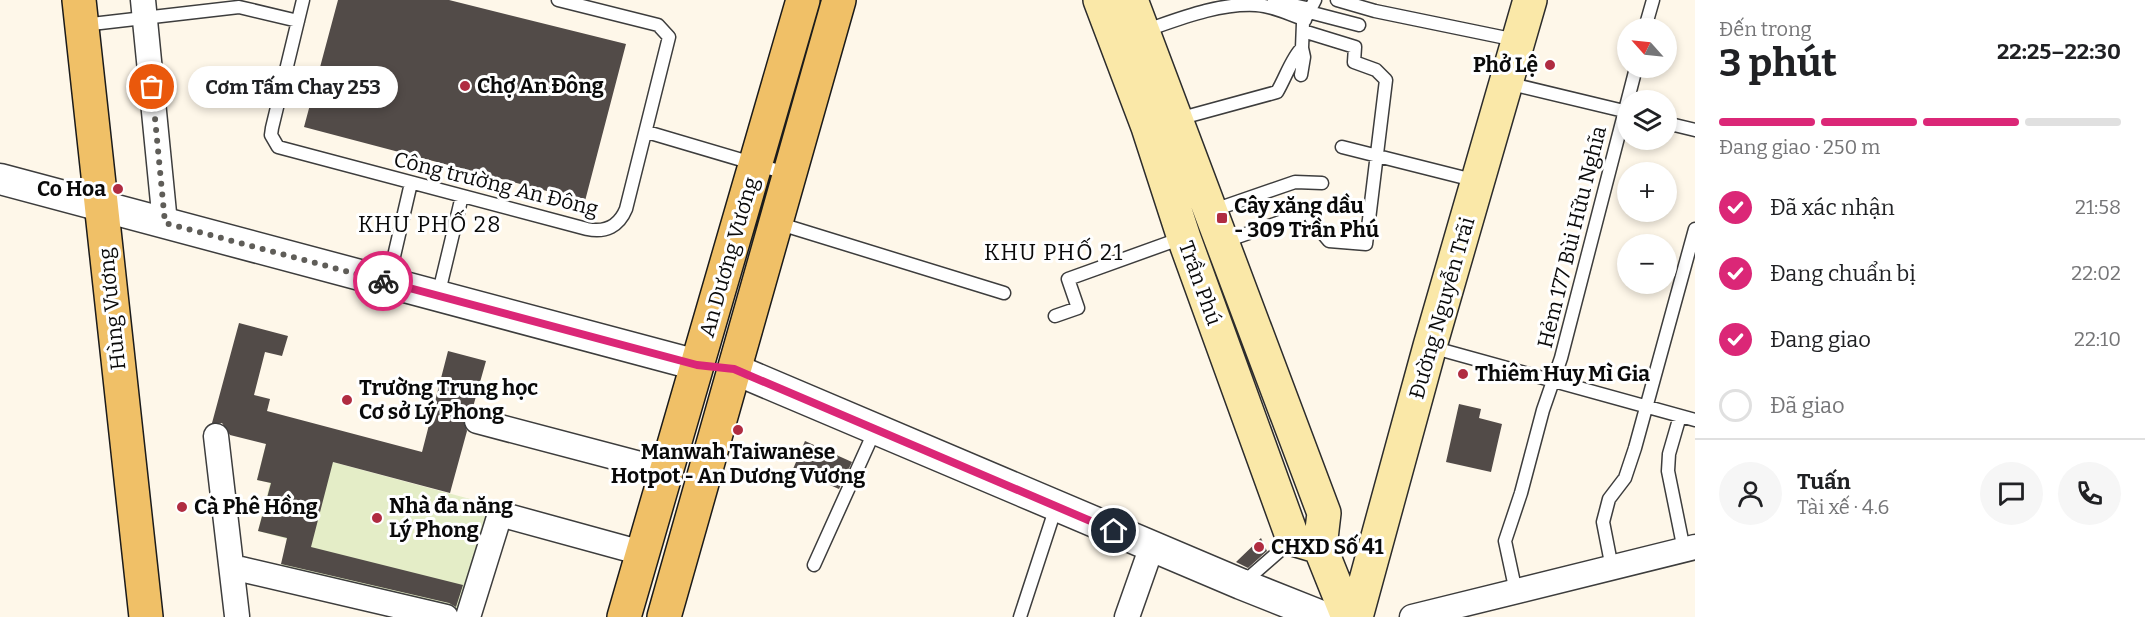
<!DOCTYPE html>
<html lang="vi">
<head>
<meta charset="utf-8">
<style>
  body { margin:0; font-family:Bitter,serif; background:#f6f6f6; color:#202124; height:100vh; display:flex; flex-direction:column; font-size:22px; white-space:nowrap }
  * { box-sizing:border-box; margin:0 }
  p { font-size:20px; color:#757577 }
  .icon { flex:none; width:33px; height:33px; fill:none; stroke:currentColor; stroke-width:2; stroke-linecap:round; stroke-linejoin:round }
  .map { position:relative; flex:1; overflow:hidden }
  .drawer { display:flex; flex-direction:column; background:#fff; width:450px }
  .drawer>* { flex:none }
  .needle { width:39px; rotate:297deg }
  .buttons { position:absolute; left:1617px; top:18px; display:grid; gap:12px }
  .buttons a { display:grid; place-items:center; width:60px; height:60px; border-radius:50%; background:#fff; box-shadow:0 3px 9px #0003; font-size:30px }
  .pin { position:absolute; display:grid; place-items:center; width:51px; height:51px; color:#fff; margin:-26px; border:3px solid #fff; border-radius:50%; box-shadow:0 2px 6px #0007 }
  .courier { position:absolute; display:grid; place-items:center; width:60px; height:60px; margin:-30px; border:4px solid #db2777; border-radius:50%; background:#fff; color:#222; box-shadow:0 2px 8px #0007 }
  .bubble { position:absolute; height:42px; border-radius:21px; background:#fff; box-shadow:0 3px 9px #0003; font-size:20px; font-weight:700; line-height:42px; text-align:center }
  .headline em { font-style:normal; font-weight:700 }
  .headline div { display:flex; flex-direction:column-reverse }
  .headline { display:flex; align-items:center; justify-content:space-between; height:102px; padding:0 24px }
  h1 { font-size:39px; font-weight:700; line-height:45px }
  .bar { display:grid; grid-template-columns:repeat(4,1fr); gap:9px 6px; align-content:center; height:72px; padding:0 24px }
  .bar i { height:8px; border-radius:4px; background:#e0e0e0 }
  .bar .current { background:#db2777 }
  .bar p { grid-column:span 4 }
  .line { display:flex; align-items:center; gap:15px; padding:0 24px; border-top:2px solid #e0e0e0 }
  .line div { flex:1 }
  .round { display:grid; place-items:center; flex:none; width:63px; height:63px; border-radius:32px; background:#f6f6f6 }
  ol { padding:0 24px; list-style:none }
  li { display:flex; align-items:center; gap:18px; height:66px }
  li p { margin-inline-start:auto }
  li .icon { padding:6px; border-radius:50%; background:#db2777; color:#fff; stroke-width:4 }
  li:last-child { color:#757577 }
  li i { width:33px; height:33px; border:3px solid #e0e0e0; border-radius:50% }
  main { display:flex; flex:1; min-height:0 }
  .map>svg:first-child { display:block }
  .pitch { fill:#e4edc7 }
  .building { fill:#524b48 }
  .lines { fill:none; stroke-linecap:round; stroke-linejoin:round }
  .service-casing { stroke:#3d3d3d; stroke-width:15 }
  .minor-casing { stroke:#3d3d3d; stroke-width:27 }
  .tertiary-casing { stroke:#3d3d3d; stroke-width:33 }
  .secondary-casing { stroke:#2c2c2c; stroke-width:36 }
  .primary-casing { stroke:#1b1b1b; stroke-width:36 }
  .service { stroke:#fff; stroke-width:12 }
  .minor { stroke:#fff; stroke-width:24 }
  .tertiary { stroke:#fff; stroke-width:30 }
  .secondary { stroke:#fae8a8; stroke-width:33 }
  .primary { stroke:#f0c067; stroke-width:33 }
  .done { stroke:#5f5d58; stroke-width:6; stroke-dasharray:0 10.8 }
  .route { stroke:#db2777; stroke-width:8 }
  .poi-dot { fill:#b02c41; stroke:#fff; stroke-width:2 }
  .labels { text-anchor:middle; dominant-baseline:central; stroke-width:6; stroke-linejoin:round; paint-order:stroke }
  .poi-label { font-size:21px; font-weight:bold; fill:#0a0a0a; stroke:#fff; text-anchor:start }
  .street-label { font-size:21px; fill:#0a0a0a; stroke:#fff }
  .neighbourhood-label { font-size:22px; letter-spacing:1.5px; fill:#0a0a0a; stroke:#fff }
</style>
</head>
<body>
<main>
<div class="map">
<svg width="1695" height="617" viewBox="0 0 1695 617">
  <rect width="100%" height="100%" fill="#fef7e9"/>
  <path class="pitch" d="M266,444l230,62 -33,108 -183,-43 7,-32 -29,-8 12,-48 -13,-3z"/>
  <path class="building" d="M338,0h111l177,44 -41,157 -281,-74z
    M239,323l49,13 -6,20 -17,-4 -11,43 16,4 -3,12 155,41 26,-101 38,10 -13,46 -10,10 4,14 -17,62 -117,-31 -22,85 152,38 -7,22 -7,-4 -168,-39 6,-26 -29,-7 13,-48 -14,-3 9,-36 -36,-9 -8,-12h-10z
    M1459,404l22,5 -2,9 23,6 -11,48 -45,-10z
    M805,441l47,21 -13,27 -46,-20z
    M1261,538l6,13 -19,17 -12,-6z"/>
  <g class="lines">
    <defs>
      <path id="service" d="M303,0l-31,128 -1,7 7,12 309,82c19,4 32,-3 39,-20l43,-172 -11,-12 -100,-25
        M1337,0l38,11 141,29
        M1274,1l37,8
        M1309,12l50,13
        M83,25l156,-18 59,14
        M1645,28l8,-28
        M1144,31c35,-12 74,-28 112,-26 17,1 34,9 49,15
        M1301,75l3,-18 -2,-9
        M1507,83l121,29
        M1178,119l99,-27c8,-13 15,-35 25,-44l1,-25 12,-23
        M1666,123l29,7
        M647,132l142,42
        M1342,147l135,34
        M1211,211l84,-29 27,1
        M777,223l227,70
        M1223,242l86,-30 4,10 16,19 37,3 20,-164 -10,-10 -22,-8 1,-15 -52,-16
        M388,282l23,-99
        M438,296l24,-100
        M1055,316l23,-8 -10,-29 114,-41
        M1431,347l264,73
        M1680,416l-11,38 -1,17 16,79
        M814,565l61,-135
        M1612,568l-9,-46 6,-23 16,-21 10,-30 60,-219
        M1244,582l48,-42
        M1516,592l-11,-51 16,-48 22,-83 18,-52 75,-290
        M1020,617l36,-110"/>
      <path id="minor" d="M143,0l22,223
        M477,421l190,50
        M216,436l21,180
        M232,567l214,50
        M468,617l32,-103 142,39
        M1127,617l25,-71
        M1412,617l283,-70"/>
      <path id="tertiary" d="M0,179l697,186
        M734,369l507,215 83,33"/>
      <path id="secondary" d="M1100,0l48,127 36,111 109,301 27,8
        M1131,0l193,513 -4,34 28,70
        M1356,617l74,-271 100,-346"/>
      <path id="primary" d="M79,0l67,617
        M624,617l179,-617
        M664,617l175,-617"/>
    </defs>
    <use href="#service" class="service-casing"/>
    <use href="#minor" class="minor-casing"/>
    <use href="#tertiary" class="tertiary-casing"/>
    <use href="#secondary" class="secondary-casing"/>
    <use href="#primary" class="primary-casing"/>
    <use href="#service" class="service"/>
    <use href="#minor" class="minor"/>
    <use href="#tertiary" class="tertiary"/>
    <use href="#secondary" class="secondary"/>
    <use href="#primary" class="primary"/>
  </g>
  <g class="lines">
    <path class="done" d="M152,87l13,136 218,58"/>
    <path class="route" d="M383,281l314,84 37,4 380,162"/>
  </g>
  <g class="poi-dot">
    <circle cx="1550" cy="65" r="6"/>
    <circle cx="465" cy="86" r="6"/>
    <circle cx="118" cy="189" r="6"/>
    <rect x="1216" y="212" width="12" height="12" rx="3"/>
    <circle cx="1463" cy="374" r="6"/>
    <circle cx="347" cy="400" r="6"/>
    <circle cx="738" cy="430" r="6"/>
    <circle cx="182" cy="507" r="6"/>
    <circle cx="377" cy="518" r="6"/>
    <circle cx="1259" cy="547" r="6"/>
  </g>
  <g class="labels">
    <g class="poi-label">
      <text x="1538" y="65" text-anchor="end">Phở Lệ</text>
      <text x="477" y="86">Chợ An Đông</text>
      <text x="106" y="189" text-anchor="end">Co Hoa</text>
      <text x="1234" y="206">Cây xăng dầu<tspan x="1234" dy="24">- 309 Trần Phú</tspan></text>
      <text x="1475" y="374">Thiêm Huy Mì Gia</text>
      <text x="359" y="388">Trường Trung học<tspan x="359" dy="24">Cơ sở Lý Phong</tspan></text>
      <text x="738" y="452" text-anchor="middle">Manwah Taiwanese<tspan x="738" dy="24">Hotpot - An Dương Vương</tspan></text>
      <text x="389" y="506">Nhà đa năng<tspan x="389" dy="24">Lý Phong</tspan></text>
      <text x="194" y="507">Cà Phê Hồng</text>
      <text x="1271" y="547">CHXD Số 41</text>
    </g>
    <g class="street-label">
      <text transform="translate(496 184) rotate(14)">Công trường An Đông</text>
      <text transform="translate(1572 237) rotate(-76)">Hẻm 177 Bùi Hữu Nghĩa</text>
      <text transform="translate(729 257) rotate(-74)">An Dương Vương</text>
      <text transform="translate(1200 283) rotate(70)">Trần Phú</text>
      <text transform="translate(1442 308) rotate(-74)">Đường Nguyễn Trãi</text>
      <text transform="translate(112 309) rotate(-96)">Hùng Vương</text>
    </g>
    <g class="neighbourhood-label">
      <text x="430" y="224">KHU PHỐ 28</text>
      <text x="1054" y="252">KHU PHỐ 21</text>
    </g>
  </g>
</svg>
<div class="buttons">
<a><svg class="needle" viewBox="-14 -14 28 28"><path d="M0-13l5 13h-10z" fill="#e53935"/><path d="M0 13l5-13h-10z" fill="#757577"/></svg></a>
<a><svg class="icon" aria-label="layers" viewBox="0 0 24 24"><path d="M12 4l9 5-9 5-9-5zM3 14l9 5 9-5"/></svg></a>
<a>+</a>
<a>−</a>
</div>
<div class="pin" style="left:152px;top:87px;background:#ea580c"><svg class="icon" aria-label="bag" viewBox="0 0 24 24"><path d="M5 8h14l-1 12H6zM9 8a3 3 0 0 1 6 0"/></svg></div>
<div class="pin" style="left:1114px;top:531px;background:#1f2937"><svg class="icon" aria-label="home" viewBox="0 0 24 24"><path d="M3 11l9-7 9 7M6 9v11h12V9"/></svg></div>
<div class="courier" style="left:383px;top:281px"><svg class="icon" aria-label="bike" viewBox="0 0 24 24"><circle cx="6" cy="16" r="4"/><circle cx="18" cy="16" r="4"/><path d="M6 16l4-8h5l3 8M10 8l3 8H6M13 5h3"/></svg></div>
<div class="bubble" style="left:188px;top:66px;width:210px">Cơm Tấm Chay 253</div>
</div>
<section class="drawer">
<div class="headline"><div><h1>3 phút</h1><p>Đến trong</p></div><em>22:25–22:30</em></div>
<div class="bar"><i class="current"></i><i class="current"></i><i class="current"></i><i></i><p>Đang giao · 250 m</p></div>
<ol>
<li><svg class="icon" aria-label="check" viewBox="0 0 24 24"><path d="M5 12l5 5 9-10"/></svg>Đã xác nhận<p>21:58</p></li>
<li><svg class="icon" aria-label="check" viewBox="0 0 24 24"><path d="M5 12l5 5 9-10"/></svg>Đang chuẩn bị<p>22:02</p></li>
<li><svg class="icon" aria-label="check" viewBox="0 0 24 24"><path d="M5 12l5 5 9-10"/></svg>Đang giao<p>22:10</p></li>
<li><i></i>Đã giao</li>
</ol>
<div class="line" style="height:108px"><a class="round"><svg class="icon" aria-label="person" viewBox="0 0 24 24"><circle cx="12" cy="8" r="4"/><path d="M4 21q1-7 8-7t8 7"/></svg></a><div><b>Tuấn</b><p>Tài xế · 4.6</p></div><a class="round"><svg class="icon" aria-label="chat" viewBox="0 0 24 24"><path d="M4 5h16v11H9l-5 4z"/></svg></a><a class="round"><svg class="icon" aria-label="phone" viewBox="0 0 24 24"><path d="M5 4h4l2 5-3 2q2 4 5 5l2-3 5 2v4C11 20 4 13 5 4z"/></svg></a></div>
</section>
</main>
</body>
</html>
